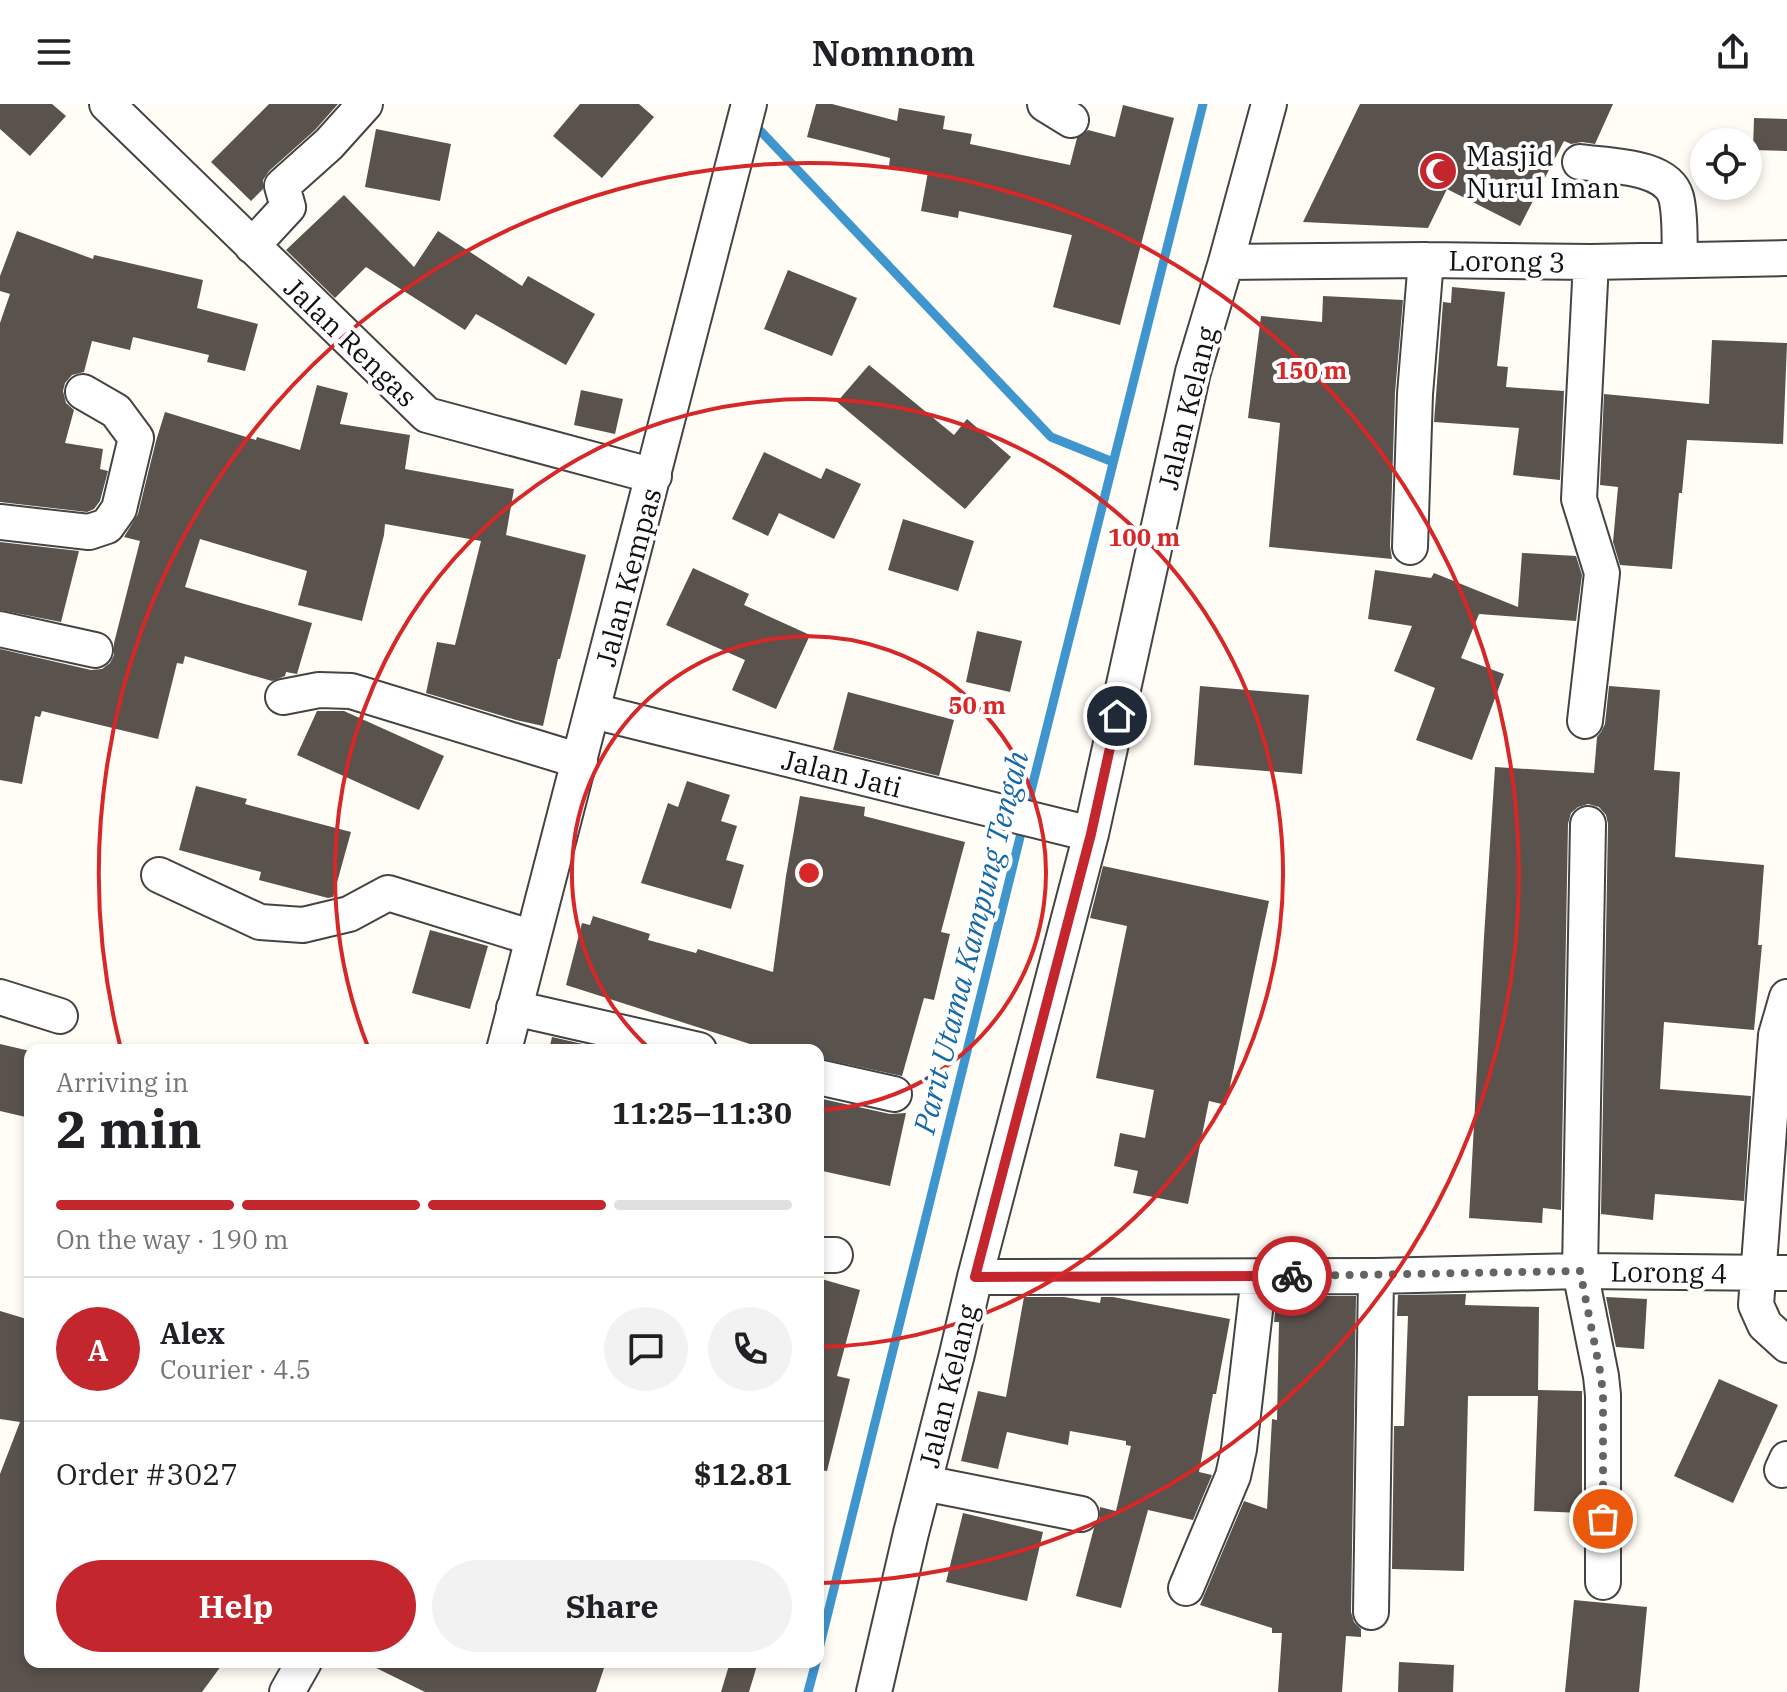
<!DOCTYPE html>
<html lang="en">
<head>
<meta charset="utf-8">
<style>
  body { margin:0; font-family:"IBM Plex Serif",serif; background:#f2f2f2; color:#202124; height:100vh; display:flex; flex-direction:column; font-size:30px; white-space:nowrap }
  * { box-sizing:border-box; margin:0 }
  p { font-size:26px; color:#757577 }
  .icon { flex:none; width:44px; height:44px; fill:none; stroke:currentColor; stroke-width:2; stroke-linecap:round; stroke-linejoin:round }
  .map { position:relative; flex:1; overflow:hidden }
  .drawer { position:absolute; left:24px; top:940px; width:800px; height:624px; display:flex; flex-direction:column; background:#fff; border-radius:16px; box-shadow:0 4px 12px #0003 }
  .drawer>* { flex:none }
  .tools { position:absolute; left:1690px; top:24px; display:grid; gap:16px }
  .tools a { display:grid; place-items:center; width:72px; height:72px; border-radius:50%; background:#fff; box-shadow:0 4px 12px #0003; font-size:40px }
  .pin { position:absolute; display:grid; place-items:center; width:68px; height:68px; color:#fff; margin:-34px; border:4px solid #fff; border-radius:50%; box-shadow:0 2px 8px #0007 }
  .courier { position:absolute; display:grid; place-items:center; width:80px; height:80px; margin:-40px; border:6px solid #c4262e; border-radius:50%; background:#fff; color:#222; box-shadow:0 2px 10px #0007 }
  .headline em { font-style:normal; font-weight:800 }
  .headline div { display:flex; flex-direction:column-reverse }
  .headline { display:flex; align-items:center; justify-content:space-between; height:136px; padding:0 32px }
  h1 { font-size:52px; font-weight:800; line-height:60px }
  .bar { display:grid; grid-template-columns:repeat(4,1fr); gap:12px 8px; align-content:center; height:96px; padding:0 32px }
  .bar i { height:10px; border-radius:6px; background:#e0e0e0 }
  .bar .active { background:#c4262e }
  .bar p { grid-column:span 4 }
  .line { display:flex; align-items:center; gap:20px; padding:0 32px; border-top:2px solid #e0e0e0 }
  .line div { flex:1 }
  .round { display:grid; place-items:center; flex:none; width:84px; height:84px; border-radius:42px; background:#f2f2f2 }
  .action { display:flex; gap:16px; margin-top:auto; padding:16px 32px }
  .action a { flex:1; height:92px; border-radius:48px; background:#c4262e; color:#fff; font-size:32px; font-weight:800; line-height:92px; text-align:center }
  .action a+a { background:#f2f2f2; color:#202124 }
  header { display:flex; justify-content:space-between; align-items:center; height:104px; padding:0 32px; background:#fff; font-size:36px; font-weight:800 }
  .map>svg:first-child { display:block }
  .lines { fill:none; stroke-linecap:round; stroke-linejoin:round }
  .stream { stroke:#3f96cf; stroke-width:9 }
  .building { fill:#5a524d }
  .minor-casing { stroke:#444; stroke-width:38 }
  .minor { stroke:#fff; stroke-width:34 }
  .done { stroke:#646461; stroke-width:8; stroke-dasharray:0 14.4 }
  .route { stroke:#c4262e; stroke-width:10 }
  .ring { fill:none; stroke:#d62828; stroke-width:4 }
  .labels { text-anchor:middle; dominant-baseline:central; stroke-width:8; stroke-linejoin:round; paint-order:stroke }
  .poi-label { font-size:28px; fill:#111; stroke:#fff; text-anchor:start }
  .street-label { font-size:28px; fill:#111; stroke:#fff }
  .water-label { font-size:30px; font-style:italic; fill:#1768a6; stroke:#fff }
  .centre { fill:#d62828; stroke:#fff; stroke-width:4 }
  .ring-label { font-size:24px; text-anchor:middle; font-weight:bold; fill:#d62828; stroke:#fff; stroke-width:8; stroke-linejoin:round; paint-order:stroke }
</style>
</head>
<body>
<header><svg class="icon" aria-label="menu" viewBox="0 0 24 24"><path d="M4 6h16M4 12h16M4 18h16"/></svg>Nomnom<svg class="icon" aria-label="share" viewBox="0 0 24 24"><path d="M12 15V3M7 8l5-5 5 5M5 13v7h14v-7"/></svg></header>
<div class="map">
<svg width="1787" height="1588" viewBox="0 0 1787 1588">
  <rect width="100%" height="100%" fill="#fffdf5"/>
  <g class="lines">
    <path class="stream" d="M752,18l299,315 62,25
      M1026,707l177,-707
      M818,1549l205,-828
      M808,1588l8,-30"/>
  </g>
  <path class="building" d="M0,0h52l14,12 -36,40 -30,-27z
    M269,0h69l-23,26 -46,41 -6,9v9l-12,12 -40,-39z
    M580,0h59l15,13 -52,61 -49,-42z
    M816,0h16l65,17 2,-13 46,8 -2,13 29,5 -2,10 100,21 7,-27 11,-8 27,7 8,-32 51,13 -54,207 -67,-18 19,-72 -113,-24 -1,7 -37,-7 7,-39 -39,-6 1,-8 -83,-21z
    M1360,0h253l-18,40 -13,-2 -11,2 -7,-3 -44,85 -73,-37 -19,39 -125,-6z
    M1754,14l33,1v32l-34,-1z
    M376,25l75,15 -11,57 -75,-14z
    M344,91l70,72 24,-36 84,55 6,-10 67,38 -29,51 -90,-51 -11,16 -99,-63 -31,31 -49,-48z
    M17,127l76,28 1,-4 109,25 -6,28 61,16 -13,47 -38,-9 2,-7 -76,-18 -3,13 -38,-9 -8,31 -12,3 -7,8 -2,8 3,12 8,7 -9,33 38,6 -3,20 8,2 -8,30 -6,8 -7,3 -87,-10v-179l10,-29 -10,-3v-15z
    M788,166l69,28 -25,58 -68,-27z
    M1452,183l53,5 -8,74 11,1 -2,20 58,4 -4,89 -47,-5 6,-47 -85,-6 9,-120 8,1z
    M1323,192l80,4 -8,93 -5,153 2,13 -123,-12 11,-124 -32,-5 13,-102 61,6z
    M1712,236l75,3 -4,101 -96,-4 -5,53h-3l-7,76 -52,-4 -7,-23 5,-55 -18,-2 4,-91 105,10z
    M869,261l85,70 13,-16 44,38 -46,52 -128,-107z
    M317,281l31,8 -8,31 70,11 -5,34 109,20 -8,46 80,20 -26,104h-2l-15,67 -27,-6 -90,-27 11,-51 18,3 26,-104 -96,-17 -1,11 -22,86 -64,-16 9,-34 -107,-32 -15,48 127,36 -15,51 -11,-2 -1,4 -13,5 -87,-25 -2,8 -6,-1 -19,76 -116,-28 -2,6 -5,-1 -13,68 -22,-4v-131l91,21 11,-1 8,-6 4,-8v-12l26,-102 -16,-4 14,-23 18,-73 9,-29 91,28 1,-3 43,13z
    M581,286l42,9 -8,35 -41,-9z
    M764,348l57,27 5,-11 35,16 -27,55 -55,-26 -11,23 -36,-17z
    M903,415l71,22 -16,50 -70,-21z
    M0,438l79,9 -18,71 -61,-12z
    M1522,449l54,3 6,19 -6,46 -97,-7 -18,44 43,16 -32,86 -56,-20 19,-52 -41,-17 18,-45 -44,-7 7,-49 56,8 3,-5 84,34z
    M693,464l56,26 -5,11 66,30 -34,74 -44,-19 13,-30 -79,-35z
    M977,527l45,10 -12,51 -44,-10z
    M1200,582l109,9 -7,79 -108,-9z
    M1609,582l51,4 -6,80 26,2 -5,85 89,8 -6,80h4l-8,85 -90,-8 -4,67 91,7 -7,105 -89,-7 -2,26 -52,-6 7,-390 -2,-9 -7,-8 -11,-3 -10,3 -7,6 -3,11 -7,386 -18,-2 -1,15 -73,-5 15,-281 11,-170 99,6 3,-36 4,-5 4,-8z
    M848,588l106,28 -15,56 -106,-26z
    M317,607h27l100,45 -25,54 -122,-55z
    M687,677l43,14 -9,26 16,5 -11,34 18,5 -13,44 -90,-26 27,-80 10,4z
    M196,682l51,13 -2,5 106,28 -18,65 -5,1 -69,-18 2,-8 -82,-22z
    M800,692l65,11 -1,9 101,26 -24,90 9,2 -16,66 -10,-2 -22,78 -84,-18v-8h-49l-203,-65 16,-62 8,2 3,-9 57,18 -2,6 48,13 2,-4 75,23 13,-96z
    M1103,762l166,35 -43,204 -17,-4 -21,103 -55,-11 5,-22 -24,-5 6,-33 25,5 9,-48 -58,-12 31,-152 -37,-8z
    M430,826l58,16 -18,63 -58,-16z
    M552,933l57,13h-60z
    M0,940l30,7v67l-30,-7z
    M818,994l72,16 16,-1 -16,73 -72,-16z
    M818,1174l42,12 -23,86 13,3 -23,92 -9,-1z
    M1466,1190l-1,11 74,2 -1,83 44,1v122l-48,-2 4,-115h-70l-4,175 -72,-2 2,-143h10l4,-110h-11l1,-21z
    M1277,1192h79l-5,316 3,10 7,7v8l-15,-1 -4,56h-64l4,-59h-10v-5l-72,-23 44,-104 23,8 5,-90 5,1 2,-98h-5z
    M1024,1193h40l36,6 1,-6h12l117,22 -14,75h-3l-14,78 13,3 -19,45 -45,-10 -27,98 -45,-12 18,-68 6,-9v-12l16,4 15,-65 -5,-1v-4l-56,-10 -2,14 -61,-13 -9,37 -37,-8 17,-70 28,6z
    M1606,1193l41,2 -3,50 -28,-2z
    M0,1207l30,9v342h194l-22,30h-202v-218l20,-52 -20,-3z
    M1719,1275l59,26 -45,98 -59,-27z
    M963,1409l80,19 -16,69 -81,-19z
    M1574,1496l73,7 -8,85h-74z
    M364,1558h242l-10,30h-171z
    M730,1558h28l-9,30h-28z
    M1399,1558l55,3 -1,27h-55z"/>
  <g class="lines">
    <defs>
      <path id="minor" d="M107,0l320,311 227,61
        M1045,0l26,16
        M1580,58c28,4 87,3 96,35 5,19 3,43 4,63
        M252,142l36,-39 -6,-21 47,-42 36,-40
        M1226,158l200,-2 165,2 196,-4
        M0,418l89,10 18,-6 12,-17 17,-71 -20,-27 -33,-19
        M1410,443l5,-153 11,-134
        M0,525l95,21
        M283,593l36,-7 32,1 229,70
        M593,607l498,123
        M1585,617l17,-148 -23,-74 12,-237
        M1588,720l-8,447 21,105 2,19v187
        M159,771l101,47 43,3 46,-11 39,-21 145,45
        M0,893l60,19
        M1787,893l-11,38 -20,270 9,20 22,20
        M514,904l185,42
        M504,946l245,-946
        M818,973l76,17
        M818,1151h17
        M975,1173l401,-1 204,-5 207,2
        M1782,1366l5,-11
        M924,1379l157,31
        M1186,1484l47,-112 6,-27 20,-173
        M1371,1508l5,-336
        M287,1588l17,-30
        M874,1588l37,-159 46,-179 18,-77 116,-443 102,-462 33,-110 43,-158"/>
    </defs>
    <use href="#minor" class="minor-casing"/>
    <use href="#minor" class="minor"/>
  </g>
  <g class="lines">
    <path class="done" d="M1292,1172l288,-5 21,105 2,19v124"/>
    <path class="route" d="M1117,612l-26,118 -116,443 317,-1"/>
  </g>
  <g class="ring">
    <path d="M650 945A237 237 0 1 1 819 1006"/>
    <path d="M368 943A474 474 0 1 1 821 1243"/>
    <path d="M120 941A710 710 0 1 1 821 1479"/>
  </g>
  <defs>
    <symbol id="mosque-disc" viewBox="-11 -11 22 22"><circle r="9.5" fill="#c4262e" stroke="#fff"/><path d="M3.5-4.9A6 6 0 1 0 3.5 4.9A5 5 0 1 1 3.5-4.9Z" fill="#fff"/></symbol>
  </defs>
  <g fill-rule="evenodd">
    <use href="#mosque-disc" x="1416" y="45" width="44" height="44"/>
  </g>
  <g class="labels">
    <g class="poi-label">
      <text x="1466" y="51">Masjid<tspan x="1466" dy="32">Nurul Iman</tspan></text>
    </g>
    <g class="street-label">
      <text transform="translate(1507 157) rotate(1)">Lorong 3</text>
      <text transform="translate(351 238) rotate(44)">Jalan Rengas</text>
      <text transform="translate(1187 304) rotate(-76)">Jalan Kelang</text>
      <text transform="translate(628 473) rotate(-75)">Jalan Kempas</text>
      <text transform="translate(842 669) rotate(14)">Jalan Jati</text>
      <text transform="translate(1669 1168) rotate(1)">Lorong 4</text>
      <text transform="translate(948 1282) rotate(-76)">Jalan Kelang</text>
    </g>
    <g class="water-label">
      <text transform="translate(970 838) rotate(-76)">Parit Utama Kampung Tengah</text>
    </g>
  </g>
  <circle cx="809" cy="769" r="12" class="centre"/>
  <g class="ring-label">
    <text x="1311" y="275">150 m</text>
    <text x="1144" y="442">100 m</text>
    <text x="977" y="610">50 m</text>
  </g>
</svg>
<div class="tools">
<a><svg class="icon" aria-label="locate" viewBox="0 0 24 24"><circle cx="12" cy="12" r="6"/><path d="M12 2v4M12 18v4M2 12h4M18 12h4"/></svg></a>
</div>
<div class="pin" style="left:1603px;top:1415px;background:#ea580c"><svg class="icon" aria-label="bag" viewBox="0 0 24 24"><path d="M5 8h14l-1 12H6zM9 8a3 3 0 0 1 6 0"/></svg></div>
<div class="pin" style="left:1117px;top:612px;background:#1f2937"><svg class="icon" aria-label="home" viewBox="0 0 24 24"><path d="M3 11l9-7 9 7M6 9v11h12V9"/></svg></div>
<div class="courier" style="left:1292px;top:1172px"><svg class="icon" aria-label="bike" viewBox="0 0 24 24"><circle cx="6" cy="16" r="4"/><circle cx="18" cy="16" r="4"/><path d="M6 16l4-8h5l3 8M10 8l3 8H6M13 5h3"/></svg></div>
<section class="drawer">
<div class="headline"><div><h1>2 min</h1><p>Arriving in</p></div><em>11:25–11:30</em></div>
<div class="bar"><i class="active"></i><i class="active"></i><i class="active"></i><i></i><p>On the way · 190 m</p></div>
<div class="line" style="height:144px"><b class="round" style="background:#c4262e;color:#fff">A</b><div><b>Alex</b><p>Courier · 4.5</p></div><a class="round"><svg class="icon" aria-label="chat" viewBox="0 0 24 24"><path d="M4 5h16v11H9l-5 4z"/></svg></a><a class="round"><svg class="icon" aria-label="phone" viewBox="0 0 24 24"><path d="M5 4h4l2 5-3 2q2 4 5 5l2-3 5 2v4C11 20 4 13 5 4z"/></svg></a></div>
<div class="line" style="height:104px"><div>Order #3027</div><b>$12.81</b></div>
<div class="action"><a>Help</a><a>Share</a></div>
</section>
</div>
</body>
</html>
